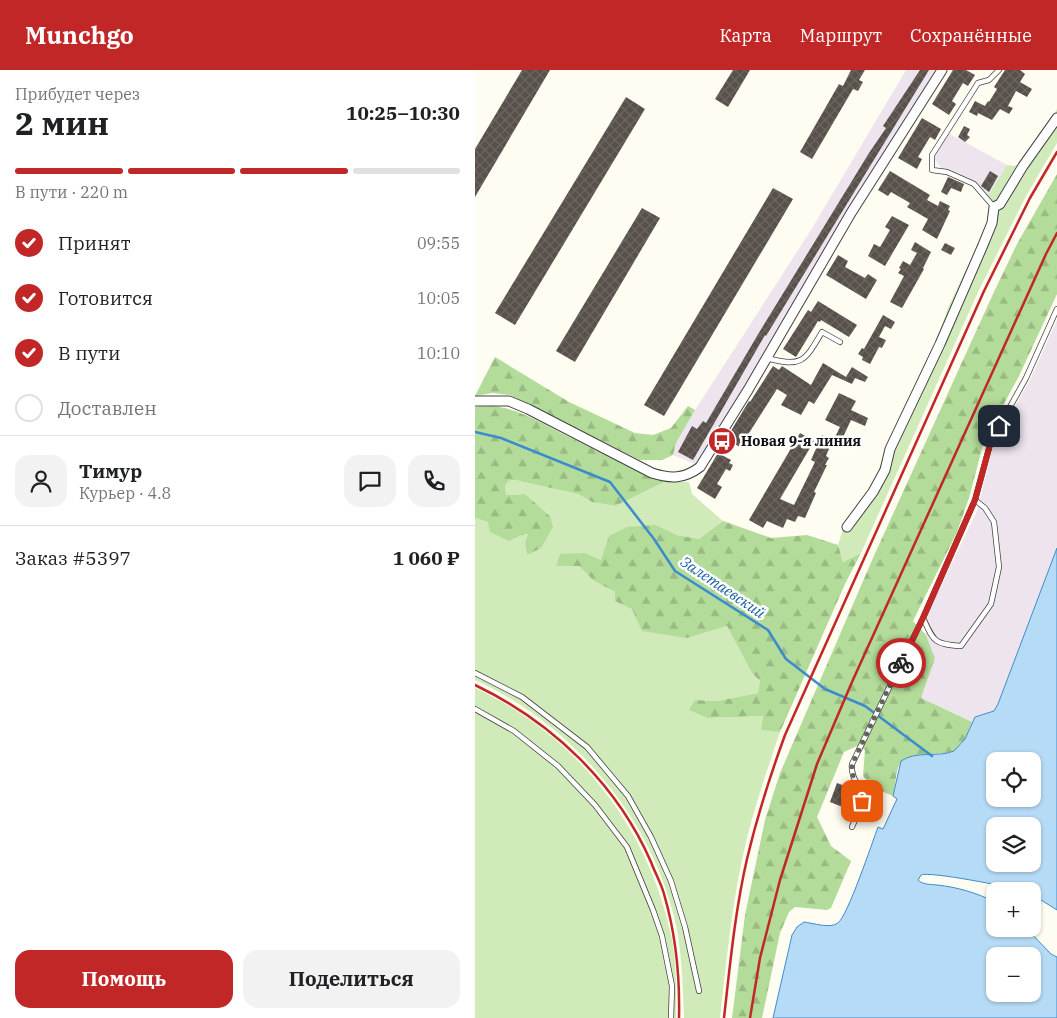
<!DOCTYPE html>
<html lang="ru">
<head>
<meta charset="utf-8">
<style>
  body { margin:0; font-family:"IBM Plex Serif",serif; background:#f2f2f2; color:#202124; height:100vh; display:flex; flex-direction:column; font-size:19px; white-space:nowrap }
  * { box-sizing:border-box; margin:0 }
  p { font-size:16px; color:#757577 }
  .icon { flex:none; width:28px; height:28px; fill:none; stroke:currentColor; stroke-width:2; stroke-linecap:round; stroke-linejoin:round }
  .map { position:relative; flex:1; overflow:hidden }
  .side { display:flex; flex-direction:column; background:#fff; width:475px }
  .side>* { flex:none }
  .fabs { position:absolute; left:511px; top:682px; display:grid; gap:10px }
  .fabs a { display:grid; place-items:center; width:55px; height:55px; border-radius:10px; background:#fff; box-shadow:0 1px 4px #0004; font-size:25px }
  .pin { position:absolute; display:grid; place-items:center; width:42px; height:42px; color:#fff; margin:-21px; border-radius:10px; box-shadow:0 2px 8px #0006 }
  .courier { position:absolute; display:grid; place-items:center; width:50px; height:50px; margin:-25px; border:4px solid #c02726; border-radius:50%; background:#fff; color:#222; box-shadow:0 1px 6px #0007 }
  .summary em { font-style:normal; font-weight:800 }
  .summary div { display:flex; flex-direction:column-reverse }
  .summary { display:flex; align-items:center; justify-content:space-between; height:85px; padding:0 15px }
  h1 { font-size:32px; font-weight:800; line-height:38px }
  .bar { display:grid; grid-template-columns:repeat(4,1fr); gap:8px 5px; align-content:center; height:60px; padding:0 15px }
  .bar i { height:6px; border-radius:4px; background:#e0e0e0 }
  .bar .on { background:#c02726 }
  .bar p { grid-column:span 4 }
  .line { display:flex; align-items:center; gap:12px; padding:0 15px; border-top:1px solid #e0e0e0 }
  .line div { flex:1 }
  .round { display:grid; place-items:center; flex:none; width:52px; height:52px; border-radius:15px; background:#f2f2f2 }
  ol { padding:0 15px; list-style:none }
  li { display:flex; align-items:center; gap:15px; height:55px }
  li p { margin-inline-start:auto }
  li .icon { padding:5px; border-radius:50%; background:#c02726; color:#fff; stroke-width:4 }
  li:last-child { color:#757577 }
  li i { width:28px; height:28px; border:2px solid #e0e0e0; border-radius:50% }
  .primary-button { display:flex; gap:10px; margin-top:auto; padding:10px 15px }
  .primary-button a { flex:1; height:58px; border-radius:15px; background:#c02726; color:#fff; font-size:20px; font-weight:800; line-height:58px; text-align:center }
  .primary-button a+a { background:#f2f2f2; color:#202124 }
  header { display:flex; align-items:center; gap:30px; box-sizing:border-box; height:70px; padding:0 25px; background:#c02726; color:#fff }
  header strong { font-size:24px }
  nav { display:flex; gap:28px; margin-inline-start:auto; font-size:18px }
  main { display:flex; flex:1; min-height:0 }
  .map>svg:first-child { display:block }
  .industrial { fill:#ede4ed }
  .grass { fill:#d0eaba }
  .forest { fill:url(#forest-firs) }
  .water { fill:#b6dbf6; stroke:#3c8ccd; fill-rule:evenodd }
  .lines { fill:none; stroke-linecap:round; stroke-linejoin:round }
  .stream { stroke:#3c8ccd; stroke-width:2.5 }
  .building { fill:url(#building-cross-hatch) }
  .lane-casing { stroke:#424242; stroke-width:6 }
  .street-casing { stroke:#424242; stroke-width:11 }
  .lane { stroke:#fff; stroke-width:4.5 }
  .street { stroke:#fff; stroke-width:9 }
  .rail { stroke:#c02726; stroke-width:2.5 }
  .done { stroke:#63625e; stroke-width:5; stroke-dasharray:0 9 }
  .route { stroke:#c02726; stroke-width:6 }
  .labels { text-anchor:middle; dominant-baseline:central; stroke-width:5; stroke-linejoin:round; paint-order:stroke }
  .poi-label { font-size:14px; font-weight:bold; fill:#0f0f0f; stroke:#fff; text-anchor:start }
  .water-label { font-size:15px; font-style:italic; fill:#175ea2; stroke:#fff }
</style>
</head>
<body>
<header>
<strong>Munchgo</strong>
<nav><a>Карта</a><a>Маршрут</a><a>Сохранённые</a></nav>
</header>
<main>
<section class="side">
<div class="summary"><div><h1>2 мин</h1><p>Прибудет через</p></div><em>10:25–10:30</em></div>
<div class="bar"><i class="on"></i><i class="on"></i><i class="on"></i><i></i><p>В пути · 220 m</p></div>
<ol>
<li><svg class="icon" aria-label="check" viewBox="0 0 24 24"><path d="M5 12l5 5 9-10"/></svg>Принят<p>09:55</p></li>
<li><svg class="icon" aria-label="check" viewBox="0 0 24 24"><path d="M5 12l5 5 9-10"/></svg>Готовится<p>10:05</p></li>
<li><svg class="icon" aria-label="check" viewBox="0 0 24 24"><path d="M5 12l5 5 9-10"/></svg>В пути<p>10:10</p></li>
<li><i></i>Доставлен</li>
</ol>
<div class="line" style="height:90px"><a class="round"><svg class="icon" aria-label="person" viewBox="0 0 24 24"><circle cx="12" cy="8" r="4"/><path d="M4 21q1-7 8-7t8 7"/></svg></a><div><b>Тимур</b><p>Курьер · 4.8</p></div><a class="round"><svg class="icon" aria-label="chat" viewBox="0 0 24 24"><path d="M4 5h16v11H9l-5 4z"/></svg></a><a class="round"><svg class="icon" aria-label="phone" viewBox="0 0 24 24"><path d="M5 4h4l2 5-3 2q2 4 5 5l2-3 5 2v4C11 20 4 13 5 4z"/></svg></a></div>
<div class="line" style="height:65px"><div>Заказ #5397</div><b>1 060 ₽</b></div>
<div class="primary-button"><a>Помощь</a><a>Поделиться</a></div>
</section>
<div class="map">
<svg width="582" height="948" viewBox="0 0 582 948">
  <defs>
    <pattern id="forest-firs" width="22" height="20" patternUnits="userSpaceOnUse" patternTransform="scale(1.25)"><rect width="22" height="20" fill="#b3db99"/><path d="M5 1l3.5 6h-7zM16 11l3.5 6h-7z" fill="#99bb83"/></pattern>
    <pattern id="building-cross-hatch" width="8" height="8" patternUnits="userSpaceOnUse" patternTransform="scale(1.25)"><rect width="8" height="8" fill="#58514b"/><path d="M0 0l8 8M0 8l8-8" fill="none" stroke="#6b6561"/></pattern>
  </defs>
  <rect width="100%" height="100%" fill="#fffdf1"/>
  <path class="industrial" d="M431,0h29l-87,142 -150,253 -25,-10 3,-12 19,-33 116,-180z
    M473,63l59,32 -19,31 -14,-13 -33,-15 -7,-10z
    M582,250v228l-59,156 -4,7 -19,6 -3,5 -51,-24 14,-40 -9,-23 1,-20 50,-104 17,-68 36,-63z"/>
  <path class="grass" d="M582,39v34l-31,53 -47,94 -118,263 -18,9 -5,-17 6,-19 17,-21 19,-31 -1,-5 7,-20 16,-37 34,-70 12,-34 40,-85 2,-15 3,-6 -5,-6 19,-31 7,1 8,-3 20,-27z
    M40,410l63,14 14,8 22,4 50,-24h25l3,12 31,27 -24,18 -22,-4 -21,-10 -55,35 -16,-7 -29,13h23l15,15 21,11 17,16 54,30 41,-12 25,47 8,8 -2,12 -41,8 -22,-1 13,18 55,-2 -2,13 19,3c-14,42 -29,84 -38,128 -11,52 -16,105 -22,158h-36c-1,-28 -2,-56 -6,-83 -20,-110 -102,-209 -203,-255v-162l13,4 31,14 10,-2 -4,10 2,11c21,-11 18,-18 23,-39l-25,-22 -19,1 -1,-9 3,-5z
    M0,618c101,47 173,139 196,247 6,27 5,55 5,83h-201z"/>
  <path class="forest" d="M582,104v120l-38,82 -35,65 -15,57 -12,34 -44,89 13,14 9,23 -14,40 51,24 -7,17 -11,12c-13,5 -45,0 -53,11 -6,8 -5,24 -8,34l-19,-8 -11,-12 2,-26 -8,-4 -13,6 -27,65 14,29 20,15 -20,47 -4,2 -32,-3 -6,5 -9,21 -18,85h-30l13,-103 20,-95 15,-47 93,-215 120,-264 24,-50z
    M20,287l74,45 66,31 18,2 18,-7 17,-22 7,4 -19,33 -3,12 -11,5h-22l-130,-65 -18,-2 -17,3z
    M18,336c26,3 49,17 72,29 33,16 65,33 99,47l-49,24 -23,-4 -14,-8 -63,-14 -7,1 -3,5 1,9 19,-1 25,22 3,11 -12,21 -14,7 -2,-11 3,-10 -9,2 -10,5 -19,-9 -2,-10 -13,-4v-111z
    M248,451l48,17 36,-3 31,10 5,17 18,-9 -16,31 -65,148 -19,-2 2,-14 -55,2 -19,-8 6,-10 22,1 41,-8 2,-12 -8,-8 -25,-47 -40,12 -45,-7 -10,-22 -17,-8v-9l-21,-11 -15,-15h-23l4,-12 25,-1 16,7 8,-24 18,-9 29,-2 21,10 22,4z"/>
  <path class="water" d="M582,478v362l-24,-15v-4h-10c-12,-4 -94,-20 -102,-16l-3,5c5,5 12,4 19,5 20,2 40,8 58,17v27h32l24,25 6,3v61h-284l19,-83 5,-8 7,-5c9,1 26,7 34,1 10,-8 34,-80 40,-96l5,2 14,-30 -4,-3 8,-35c16,-11 36,-3 53,-10l11,-12 10,-22 19,-6 4,-7zM520,691h38v38h-38zM520,756h38v38h-38zM520,886h38v38h-38z"/>
  <g class="lines">
    <path class="stream" d="M0,362l26,6 109,44 44,57 21,32 93,59 18,29 39,30 40,17 67,50"/>
  </g>
  <path class="building" d="M47,0h28l-75,127v-48z
    M258,0h17l-22,37 -13,-8z
    M376,0h14l-6,10 4,2 -5,9 -5,-2 -41,70 -12,-7 39,-68 4,2z
    M445,0h9l-163,266 -1,-1 -72,125 -15,-8 14,-26 5,3 6,-8 3,2 51,-87 112,-183 17,-25 -3,-2z
    M478,0h13l9,5 -7,11 -5,-3 -11,18 4,3 -7,11 -17,-11z
    M530,0h15l5,4 -5,8 12,7 -5,8 -11,-6 -8,15 5,2 -4,6 -9,-5 -8,11 -14,-7 -1,3 -8,-4 6,-11 10,5 3,-5 1,1 8,-13 -3,-2z
    M151,27l19,12 -130,216 -20,-12z
    M447,48l19,11 -6,11 -5,-3 -12,20 4,2 -5,10 -19,-11z
    M489,56l6,3 -3,6 3,2 -5,5 -7,-5z
    M415,101l40,24 -3,5 11,6 2,-5 10,5 -2,4 2,1 -13,28 -15,-9 6,-11 -21,-12 3,-4 -19,-11 -3,4 -10,-6z
    M515,101l8,5 -9,16 -8,-6z
    M473,107l16,7 -3,8 -10,-4 -4,7 -6,-3z
    M298,118l20,11 -129,217 -20,-11z
    M167,138l18,10 -85,144 -19,-11z
    M417,146l17,9 -24,41 -17,-10 6,-12 6,3 10,-17 -5,-3z
    M440,172l16,10 -8,16 1,1 -22,39 -12,-6 14,-26 -6,-3 3,-4 -2,-1 4,-7 7,4 7,-12 -6,-3z
    M470,173l10,5 -4,7 -10,-5z
    M363,185l10,6 -3,6 20,11 3,-4 9,6 -11,19 -40,-24z
    M343,231l39,24 -8,12 -28,-17 -1,2 -2,-1 -22,36 -13,-8 25,-39 3,2z
    M408,245l12,7 -4,7 -6,-3 -6,11 7,3 -4,8 -3,-1 -9,17 -8,-4 1,-3 -5,-3 4,-6 2,1z
    M348,293l23,14 6,-10 16,10 -3,5 -10,-4 -3,6 -20,-9 -18,29 -5,-3 -8,14 -20,-10 6,-10 -10,-6 -37,58 -14,-8 23,-38 1,1 23,-36 6,4 3,-4 29,19z
    M364,323l17,8 -5,9 17,8 -3,8 -14,-6 -13,28 -7,-4 -5,12 3,2 -4,7h2l-13,27 2,1 -11,25 -7,-2 -3,6 -8,-3 -4,9 -16,-7 -4,7 -14,-8 51,-87 14,8 -34,58 14,6 21,-43 -4,-2 11,-25 12,4 6,-12 -15,-7z
    M243,383l13,7 -2,3 4,2 -3,6 -4,-2 -9,15 5,3 -7,12 -18,-11z
    M362,713l19,7 1,3 -7,17 -20,-8z"/>
  <g class="lines">
    <defs>
      <path id="lane" d="M519,137l-20,-23 -27,-12 -15,-2v-15l46,-72 11,-3 10,-10
        M292,288c35,10 38,3 55,-26l18,10
        M448,548c11,24 11,26 38,28l30,-42 8,-37 -5,-45 -9,-14 -10,-8
        M0,603l47,24 65,50 41,49 23,41 20,44 14,46 14,64
        M0,639l39,22 44,35 37,39 32,42 26,63 9,26 10,50 -1,32
        M377,757c3,-8 10,-18 10,-27 1,-12 -12,-21 -10,-36l71,-146 52,-118 16,-59 35,-63 31,-69"/>
      <path id="street" d="M0,331h34l19,8 124,64c19,6 32,6 48,-6l48,-77 103,-177 91,-143
        M372,457l26,-35 12,-22 5,-21 50,-105 43,-99 9,-22 2,-16 6,-3 23,-38 34,-48"/>
    </defs>
    <use href="#lane" class="lane-casing"/>
    <use href="#street" class="street-casing"/>
    <use href="#lane" class="lane"/>
    <use href="#street" class="street"/>
    <path class="rail" d="M0,615c77,37 142,99 176,177 4,11 10,21 13,32 12,41 16,81 15,124
      M249,948c6,-53 11,-107 23,-159 10,-42 23,-83 38,-124l199,-444 46,-93 27,-46
      M275,948l10,-60 20,-78 37,-116 35,-82 194,-428 11,-21"/>
  </g>
  <g class="lines">
    <path class="done" d="M387,731c-1,-13 -12,-23 -10,-37l49,-101"/>
    <path class="route" d="M426,593l22,-45 52,-118 16,-59 8,-15"/>
  </g>
  <defs>
    <symbol id="bus-disc" viewBox="-11 -11 22 22"><circle r="9.5" fill="#c02726" stroke="#fff"/><path d="M-5-6H5V4H4V6H2V4H-2V6H-4V4H-5ZM-3.5-4V0h7V-4ZM-3.5 1.2v1.5H-2V1.2ZM2 1.2v1.5H3.5V1.2Z" fill="#fff"/></symbol>
  </defs>
  <g fill-rule="evenodd">
    <use href="#bus-disc" x="231" y="355" width="32" height="32"/>
  </g>
  <g class="labels">
    <g class="poi-label">
      <text x="266" y="371">Новая 9-я линия</text>
    </g>
    <g class="water-label">
      <text transform="translate(248 517) rotate(34)">Залетаевский</text>
    </g>
  </g>
</svg>
<div class="fabs">
<a><svg class="icon" aria-label="locate" viewBox="0 0 24 24"><circle cx="12" cy="12" r="6"/><path d="M12 2v4M12 18v4M2 12h4M18 12h4"/></svg></a>
<a><svg class="icon" aria-label="layers" viewBox="0 0 24 24"><path d="M12 4l9 5-9 5-9-5zM3 14l9 5 9-5"/></svg></a>
<a>+</a>
<a>−</a>
</div>
<div class="pin" style="left:387px;top:731px;background:#ea580c"><svg class="icon" aria-label="bag" viewBox="0 0 24 24"><path d="M5 8h14l-1 12H6zM9 8a3 3 0 0 1 6 0"/></svg></div>
<div class="pin" style="left:524px;top:356px;background:#1f2937"><svg class="icon" aria-label="home" viewBox="0 0 24 24"><path d="M3 11l9-7 9 7M6 9v11h12V9"/></svg></div>
<div class="courier" style="left:426px;top:593px"><svg class="icon" aria-label="bike" viewBox="0 0 24 24"><circle cx="6" cy="16" r="4"/><circle cx="18" cy="16" r="4"/><path d="M6 16l4-8h5l3 8M10 8l3 8H6M13 5h3"/></svg></div>
</div>
</main>
</body>
</html>
